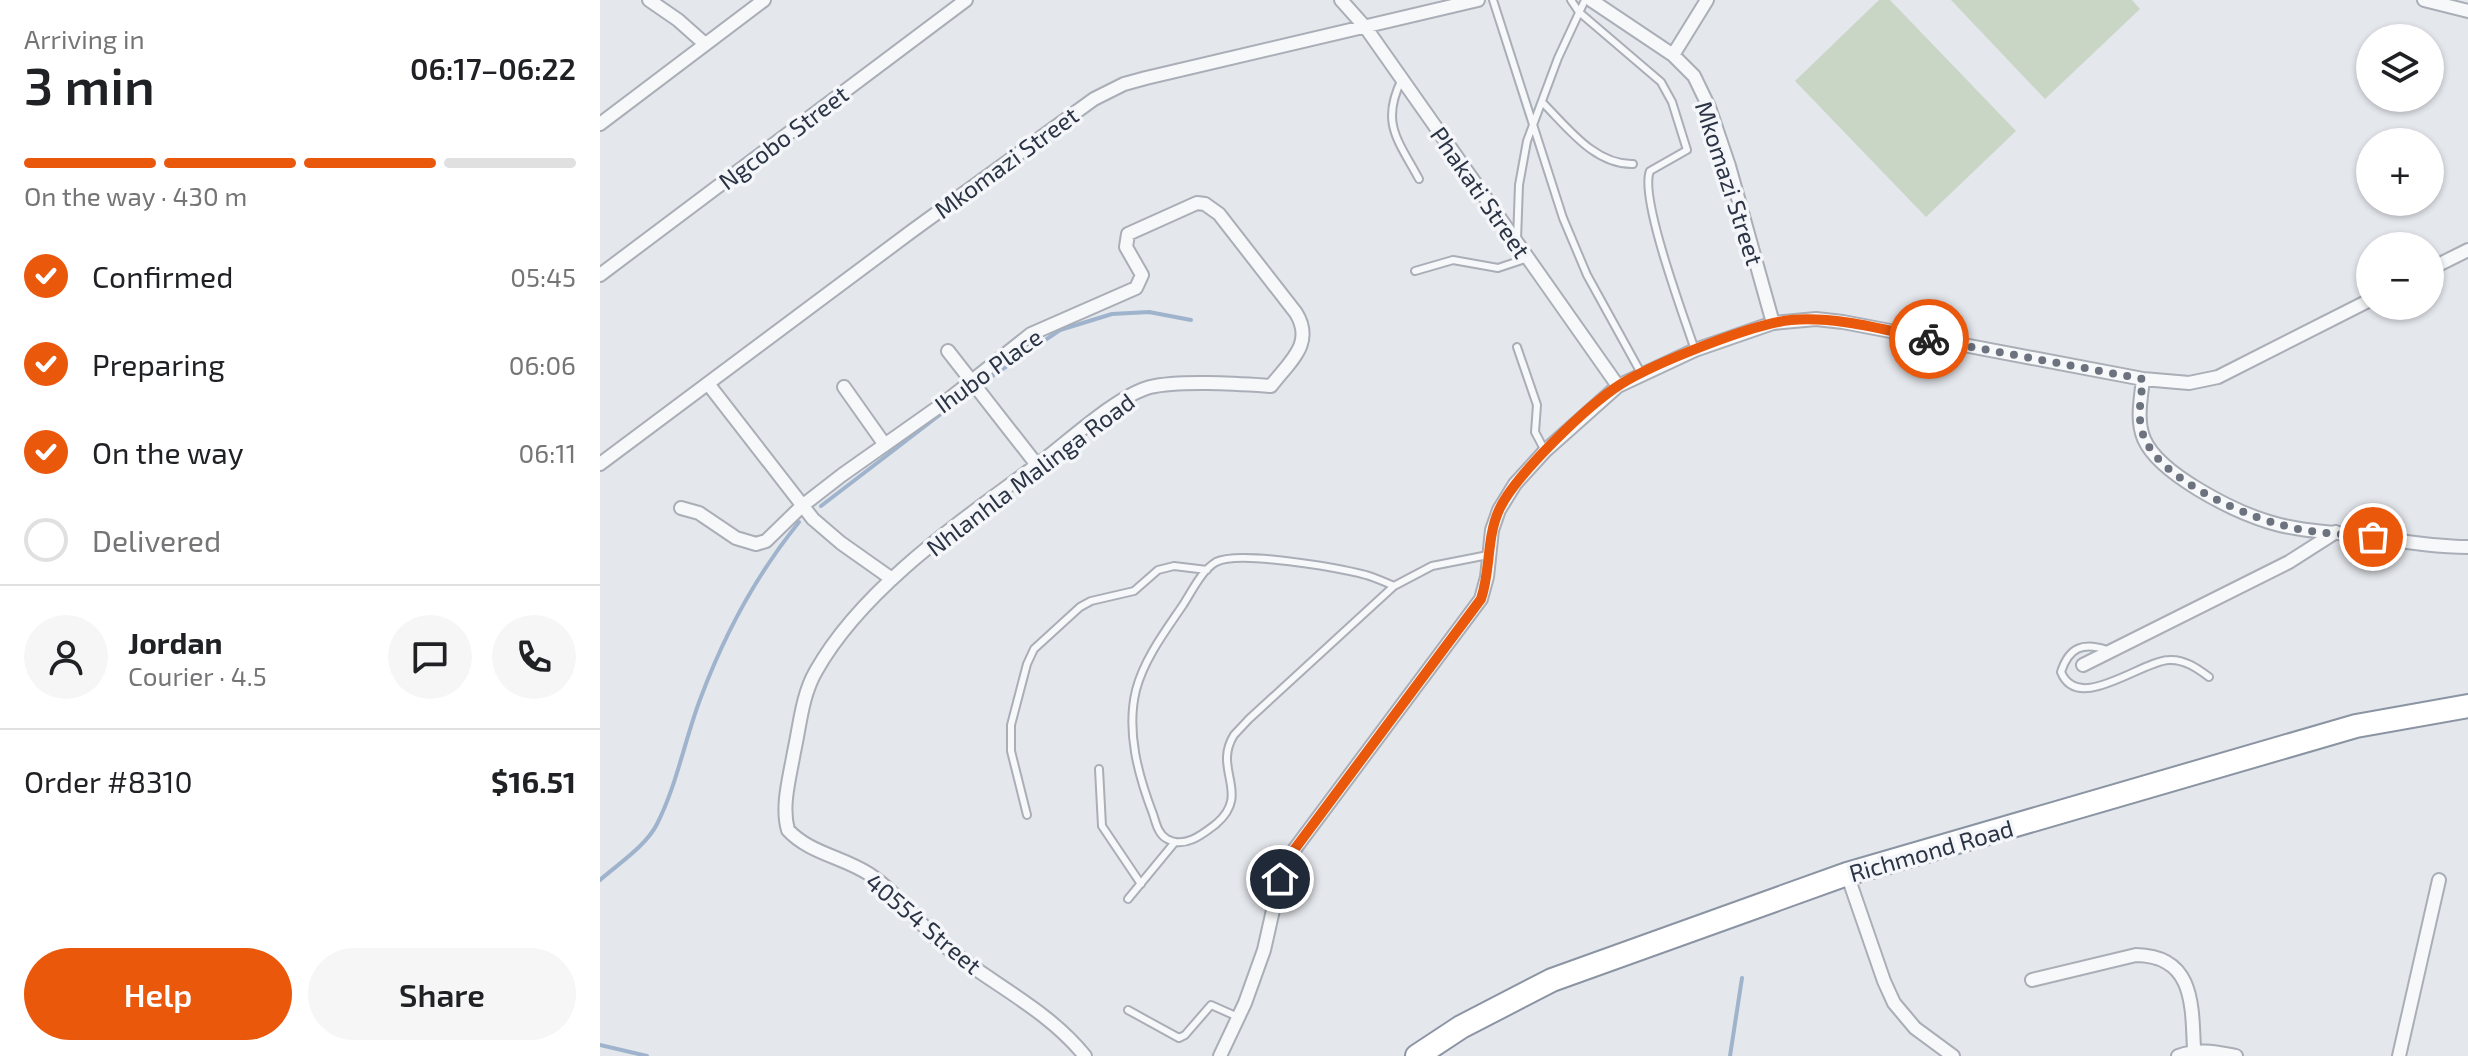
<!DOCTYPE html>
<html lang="en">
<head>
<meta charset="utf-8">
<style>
  body { margin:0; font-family:"Exo 2",sans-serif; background:#f6f6f6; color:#202124; height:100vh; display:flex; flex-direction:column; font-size:30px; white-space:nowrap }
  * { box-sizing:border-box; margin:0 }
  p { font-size:26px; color:#757577 }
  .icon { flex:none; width:44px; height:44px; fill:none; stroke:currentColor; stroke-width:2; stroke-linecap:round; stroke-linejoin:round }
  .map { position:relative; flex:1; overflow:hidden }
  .panel { display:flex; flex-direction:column; background:#fff; width:600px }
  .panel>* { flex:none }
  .tools { position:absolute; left:1756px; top:24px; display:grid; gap:16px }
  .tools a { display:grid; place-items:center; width:88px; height:88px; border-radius:50%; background:#fff; box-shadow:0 2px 6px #0004; font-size:40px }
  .pin { position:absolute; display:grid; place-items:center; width:68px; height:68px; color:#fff; margin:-34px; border:4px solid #fff; border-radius:50%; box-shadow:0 2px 8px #0007 }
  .courier { position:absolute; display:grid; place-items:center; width:80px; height:80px; margin:-40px; border:6px solid #ea580c; border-radius:50%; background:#fff; color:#222; box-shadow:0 2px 10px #0007 }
  .overview em { font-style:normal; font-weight:600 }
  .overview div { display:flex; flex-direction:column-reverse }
  .overview { display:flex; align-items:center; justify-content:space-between; height:136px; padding:0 24px }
  h1 { font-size:52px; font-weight:600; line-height:60px }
  .bar { display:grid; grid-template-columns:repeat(4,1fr); gap:12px 8px; align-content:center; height:96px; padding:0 24px }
  .bar i { height:10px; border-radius:6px; background:#e0e0e0 }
  .bar .active { background:#ea580c }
  .bar p { grid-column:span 4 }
  .line { display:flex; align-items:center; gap:20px; padding:0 24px; border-top:2px solid #e0e0e0 }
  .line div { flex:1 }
  .round { display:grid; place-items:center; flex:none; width:84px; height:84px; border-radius:42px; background:#f6f6f6 }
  ol { padding:0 24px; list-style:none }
  li { display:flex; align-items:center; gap:24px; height:88px }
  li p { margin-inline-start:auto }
  li .icon { padding:8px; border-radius:50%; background:#ea580c; color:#fff; stroke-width:4 }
  li:last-child { color:#757577 }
  li i { width:44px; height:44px; border:4px solid #e0e0e0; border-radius:50% }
  .cta { display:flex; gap:16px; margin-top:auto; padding:16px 24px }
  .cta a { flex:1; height:92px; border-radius:48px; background:#ea580c; color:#fff; font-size:32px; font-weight:600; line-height:92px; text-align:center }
  .cta a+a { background:#f6f6f6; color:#202124 }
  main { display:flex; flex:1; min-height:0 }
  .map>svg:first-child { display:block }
  .green { fill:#c9d6c5 }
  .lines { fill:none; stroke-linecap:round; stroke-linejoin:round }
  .stream { stroke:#9fb4cc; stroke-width:4 }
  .service-casing { stroke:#a9aeb7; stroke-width:10 }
  .minor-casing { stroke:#a9aeb7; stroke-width:16 }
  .trunk-casing { stroke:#8b94a3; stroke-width:26 }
  .service { stroke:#f7f8fa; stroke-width:6 }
  .minor { stroke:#f7f8fa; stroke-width:12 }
  .trunk { stroke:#fff; stroke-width:22 }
  .done { stroke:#6c737f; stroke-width:8; stroke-dasharray:0 14.4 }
  .route { stroke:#ea580c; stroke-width:10 }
  .labels { text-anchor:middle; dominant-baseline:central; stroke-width:7; stroke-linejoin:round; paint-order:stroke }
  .street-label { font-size:24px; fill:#2b3445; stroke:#f4f6f9 }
</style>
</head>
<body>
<main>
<section class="panel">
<div class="overview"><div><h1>3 min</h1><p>Arriving in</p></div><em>06:17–06:22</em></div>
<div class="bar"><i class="active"></i><i class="active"></i><i class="active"></i><i></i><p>On the way · 430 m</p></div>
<ol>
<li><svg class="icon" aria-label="check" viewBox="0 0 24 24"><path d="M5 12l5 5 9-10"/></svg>Confirmed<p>05:45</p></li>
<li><svg class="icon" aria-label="check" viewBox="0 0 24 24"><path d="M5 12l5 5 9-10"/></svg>Preparing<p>06:06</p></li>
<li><svg class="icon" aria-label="check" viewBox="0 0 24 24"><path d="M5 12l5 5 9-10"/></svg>On the way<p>06:11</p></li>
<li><i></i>Delivered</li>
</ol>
<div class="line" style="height:144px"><a class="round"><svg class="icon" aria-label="person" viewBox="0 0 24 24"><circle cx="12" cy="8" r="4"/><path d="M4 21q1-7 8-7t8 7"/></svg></a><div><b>Jordan</b><p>Courier · 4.5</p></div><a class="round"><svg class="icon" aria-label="chat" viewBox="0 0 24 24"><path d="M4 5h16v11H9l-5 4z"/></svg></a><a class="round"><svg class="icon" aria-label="phone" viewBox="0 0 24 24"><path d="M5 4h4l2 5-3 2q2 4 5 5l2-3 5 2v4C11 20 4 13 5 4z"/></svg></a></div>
<div class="line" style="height:104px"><div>Order #8310</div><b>$16.51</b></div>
<div class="cta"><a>Help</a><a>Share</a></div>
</section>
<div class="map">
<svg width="1868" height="1056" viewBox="0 0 1868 1056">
  <rect width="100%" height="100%" fill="#e4e7ec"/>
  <path class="green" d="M1279,0h11l126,131 -90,86 -131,-136z
    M1351,0h181l8,9 -95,90z"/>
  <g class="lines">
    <path class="stream" d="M221,506l155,-119 84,-57 52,-16 37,-2 42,8
      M0,880c18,-16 46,-34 57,-56 20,-39 28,-86 44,-127 24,-64 56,-123 98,-175
      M0,1045l47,11
      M1130,1056l12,-78"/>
    <defs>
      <path id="service" d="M893,0l70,218 24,57 54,98
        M971,0l8,12 82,70 11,20 15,48 -37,21c-11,26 34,146 45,179
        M802,79c-22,44 -4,61 17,100
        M943,103c25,25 52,62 90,61
        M917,240l2,-55 8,-44 31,-83 27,-58
        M815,271l38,-11 45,8 30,-10
        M917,347l20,58 -2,27 10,19
        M794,586c-9,-4 -18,-8 -28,-11 -27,-7 -127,-25 -150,-13 -14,8 -24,29 -33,43 -17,25 -39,54 -47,85 -10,41 2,85 17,124 3,9 5,20 14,25 18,10 36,-5 49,-15 36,-31 -4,-54 18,-89l15,-16 145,-133 38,-20 56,-11
        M1507,650c-24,-8 -38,-3 -46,22 17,42 80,-11 108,-12 15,-1 28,8 40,17
        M499,769l3,57 39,58
        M427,815l-16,-64v-26l16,-61 7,-15 46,-42 11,-6 43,-10 24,-21 16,-4 33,4
        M528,899l47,-57
        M528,1010l51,28 6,-3 26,-30 27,12"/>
      <path id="minor" d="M49,0l29,20 27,24
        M741,0l25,28 252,358
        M991,0l82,55 21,21 15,31 20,59 44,157
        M1824,0l44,11
        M1073,55l34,-55
        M0,124l164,-124
        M1830,269l38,-19
        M0,275l366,-275
        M348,351l89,114
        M1543,379c-2,20 -7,41 1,60 15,35 89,72 125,83 29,9 60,10 90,13 36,5 73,12 109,12
        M109,385l104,134 28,24 51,36
        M244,387l41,58
        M0,464l312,-233 182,-132 30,-15 22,-6 332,-78
        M81,508l18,5 37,25 20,6 10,-3 36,-35 40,-31 102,-72 87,-69 105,-46 6,-13 -16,-28 2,-13 69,-31 8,1 14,10 77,99c19,31 -7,49 -25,73 -32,-2 -90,-6 -121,1 -33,9 -81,54 -109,75 -77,57 -178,125 -225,209 -14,24 -16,54 -22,81 -4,24 -13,54 -6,78 21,23 55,27 81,44 29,19 49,50 76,72 46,38 101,62 140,110
        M1483,665l206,-103 47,-30
        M1247,874l37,107 10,22 21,25 38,28
        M1432,980l104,-25c58,1 56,49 58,95
        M620,1056l25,-53 19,-53 16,-71 14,-29 187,-251 6,-22 5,-47 7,-20 16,-26 30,-33 73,-65 77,-36 78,-27 43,-4 27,3 300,57 46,4 29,-6 152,-77
        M1578,1056c21,-8 37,-4 58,0
        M1799,1056l40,-176"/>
      <path id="trunk" d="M817,1056l44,-29 91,-47 295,-106 509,-148 112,-20"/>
    </defs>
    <use href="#service" class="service-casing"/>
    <use href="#minor" class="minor-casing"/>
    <use href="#trunk" class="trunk-casing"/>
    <use href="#service" class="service"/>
    <use href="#minor" class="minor"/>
    <use href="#trunk" class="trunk"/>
  </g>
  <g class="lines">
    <path class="done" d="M1329,339l214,40c-2,20 -7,42 2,60 18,43 106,80 149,89 25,6 53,6 79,9"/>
    <path class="route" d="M680,879l14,-29 187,-251c10,-29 5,-60 18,-89 16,-35 89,-105 122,-126 34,-21 131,-60 170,-64 46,-4 94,10 138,19"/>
  </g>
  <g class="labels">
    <g class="street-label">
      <text transform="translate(183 137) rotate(-37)">Ngcobo Street</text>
      <text transform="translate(406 162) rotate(-36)">Mkomazi Street</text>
      <text transform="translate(1130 183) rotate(72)">Mkomazi Street</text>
      <text transform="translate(881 192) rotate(55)">Phakati Street</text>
      <text transform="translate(388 370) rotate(-36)">Ihubo Place</text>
      <text transform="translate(430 474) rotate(-37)">Nhlanhla Malinga Road</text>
      <text transform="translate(1331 850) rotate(-16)">Richmond Road</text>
      <text transform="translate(324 923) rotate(40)">40554 Street</text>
    </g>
  </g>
</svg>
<div class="tools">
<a><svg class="icon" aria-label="layers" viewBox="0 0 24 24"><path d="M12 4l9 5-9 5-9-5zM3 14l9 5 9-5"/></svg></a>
<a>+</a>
<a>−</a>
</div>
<div class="pin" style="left:1773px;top:537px;background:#ea580c"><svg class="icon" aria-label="bag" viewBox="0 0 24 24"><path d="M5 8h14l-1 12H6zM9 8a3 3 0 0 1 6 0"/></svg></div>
<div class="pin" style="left:680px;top:879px;background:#1f2937"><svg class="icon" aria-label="home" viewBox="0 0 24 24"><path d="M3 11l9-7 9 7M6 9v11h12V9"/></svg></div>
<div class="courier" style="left:1329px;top:339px"><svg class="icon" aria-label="bike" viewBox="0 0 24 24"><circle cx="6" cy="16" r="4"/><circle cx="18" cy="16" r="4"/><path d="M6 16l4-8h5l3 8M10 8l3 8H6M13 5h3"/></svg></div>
</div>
</main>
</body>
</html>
